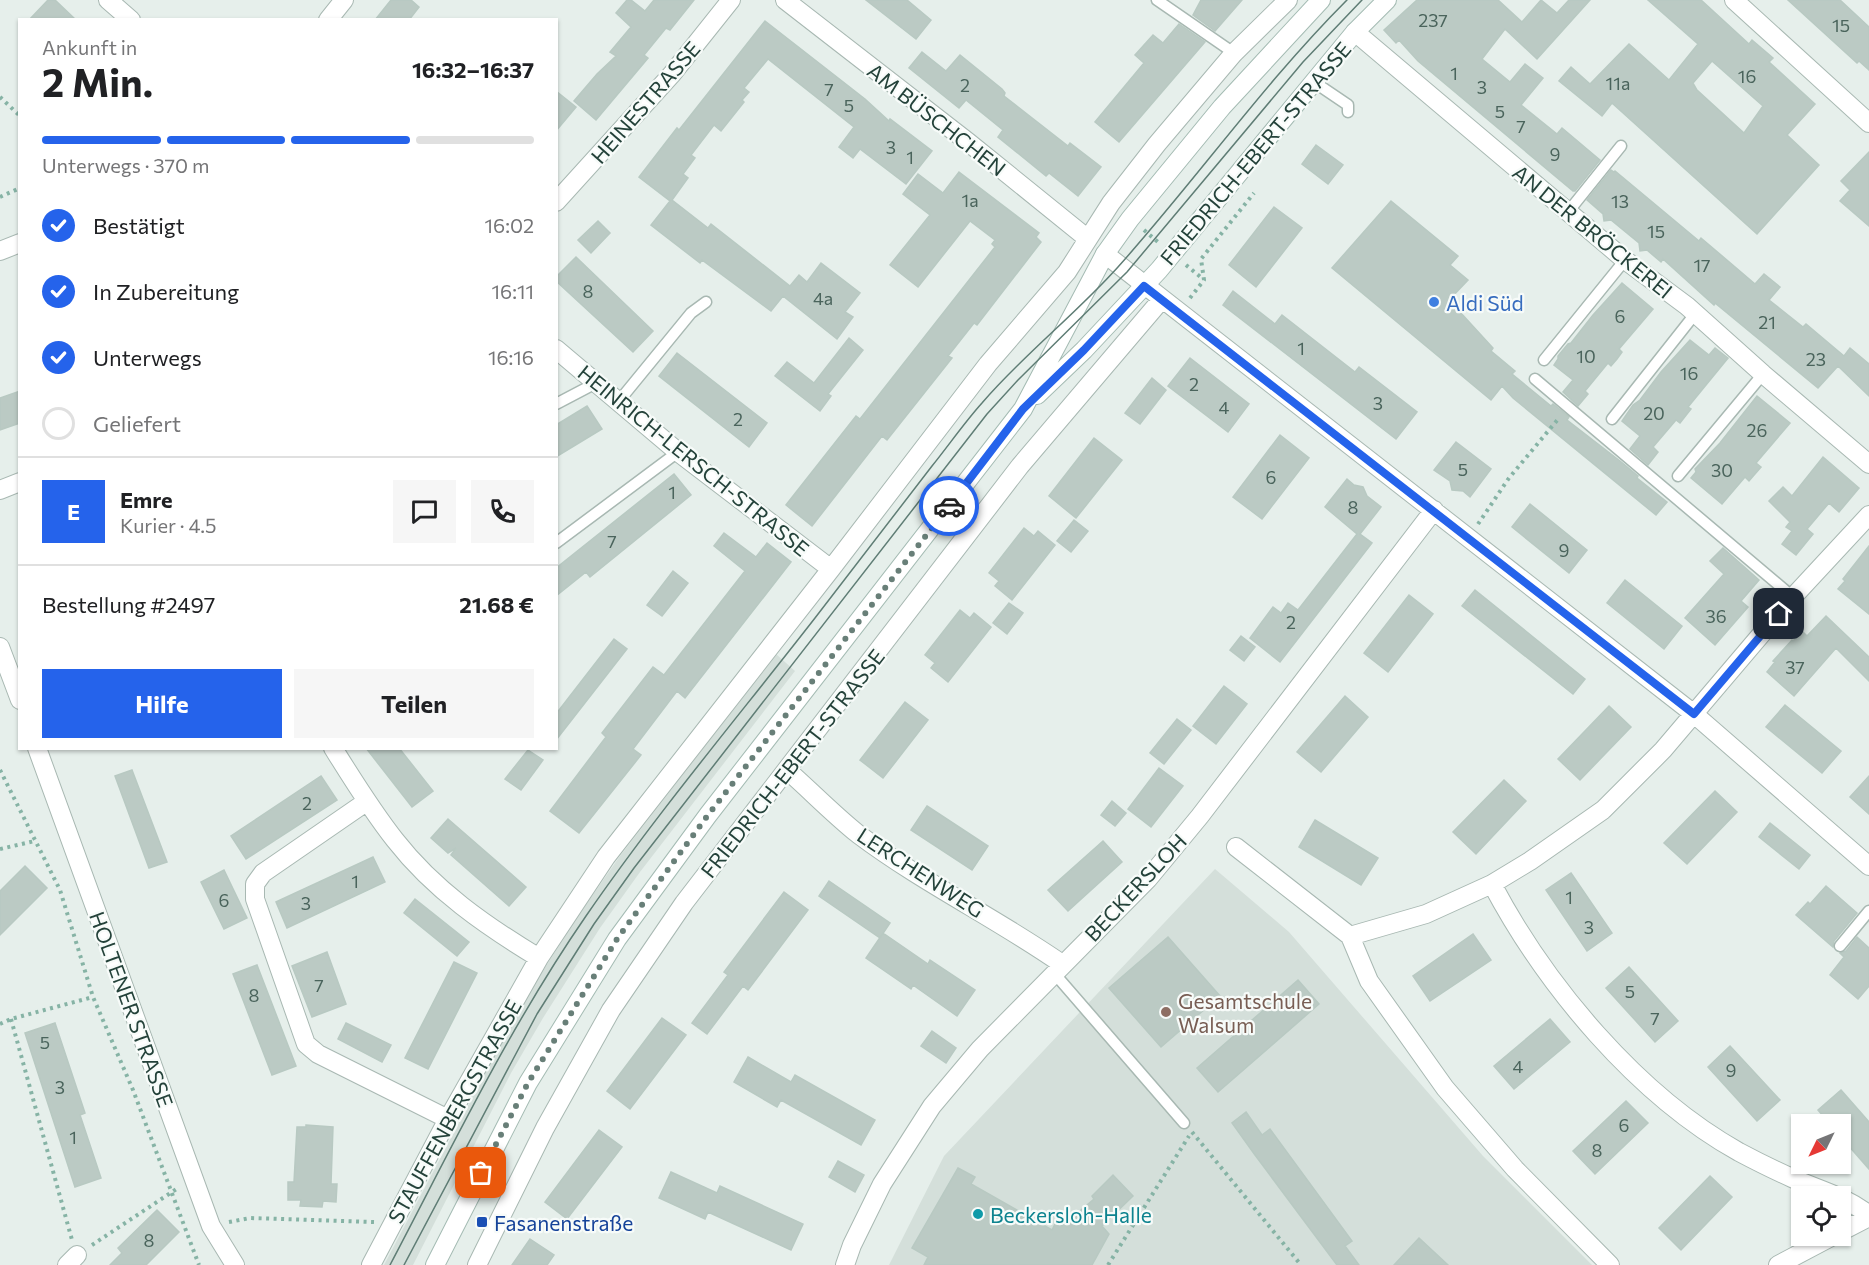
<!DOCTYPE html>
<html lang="de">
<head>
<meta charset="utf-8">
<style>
  body { margin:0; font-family:Commissioner,sans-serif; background:#f6f6f6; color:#202124; height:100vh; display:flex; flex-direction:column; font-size:22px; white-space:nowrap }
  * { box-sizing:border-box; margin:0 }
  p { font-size:20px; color:#757577 }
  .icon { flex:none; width:33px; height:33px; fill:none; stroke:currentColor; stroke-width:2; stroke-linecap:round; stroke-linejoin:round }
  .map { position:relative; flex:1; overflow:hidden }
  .panel { position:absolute; left:18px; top:18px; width:540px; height:732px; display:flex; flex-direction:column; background:#fff; border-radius:0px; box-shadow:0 2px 4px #0004 }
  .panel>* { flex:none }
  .needle { width:39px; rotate:227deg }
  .controls { position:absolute; left:1791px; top:1114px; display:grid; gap:12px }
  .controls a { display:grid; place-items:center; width:60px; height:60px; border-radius:0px; background:#fff; box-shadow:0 2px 4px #0004; font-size:30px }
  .pin { position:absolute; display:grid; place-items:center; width:51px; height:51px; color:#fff; margin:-26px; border-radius:12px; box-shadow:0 3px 9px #0006 }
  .courier { position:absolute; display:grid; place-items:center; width:60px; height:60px; margin:-30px; border:4px solid #2563eb; border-radius:50%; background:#fff; color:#222; box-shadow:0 2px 8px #0007 }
  .overview em { font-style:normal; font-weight:700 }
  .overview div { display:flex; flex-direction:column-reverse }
  .overview { display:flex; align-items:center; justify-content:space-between; height:102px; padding:0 24px }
  h1 { font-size:39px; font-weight:700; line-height:45px }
  .bar { display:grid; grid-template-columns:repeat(4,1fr); gap:9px 6px; align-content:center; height:72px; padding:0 24px }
  .bar i { height:8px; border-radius:4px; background:#e0e0e0 }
  .bar .selected { background:#2563eb }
  .bar p { grid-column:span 4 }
  .line { display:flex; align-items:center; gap:15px; padding:0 24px; border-top:2px solid #e0e0e0 }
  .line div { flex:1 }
  .round { display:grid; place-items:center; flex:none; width:63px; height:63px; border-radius:0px; background:#f6f6f6 }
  ol { padding:0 24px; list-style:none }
  li { display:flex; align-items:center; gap:18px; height:66px }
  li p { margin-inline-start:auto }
  li .icon { padding:6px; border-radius:50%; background:#2563eb; color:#fff; stroke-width:4 }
  li:last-child { color:#757577 }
  li i { width:33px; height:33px; border:3px solid #e0e0e0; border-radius:50% }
  .button { display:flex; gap:12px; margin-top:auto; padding:12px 24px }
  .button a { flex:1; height:69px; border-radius:0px; background:#2563eb; color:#fff; font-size:24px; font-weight:700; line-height:69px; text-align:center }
  .button a+a { background:#f6f6f6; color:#202124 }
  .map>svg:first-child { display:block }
  .built { fill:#d4dfda }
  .building { fill:#bbcac4; stroke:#b8c9c2; stroke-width:1.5; fill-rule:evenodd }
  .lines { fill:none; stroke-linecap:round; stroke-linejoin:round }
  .service-casing { stroke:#a8b8b2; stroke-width:13 }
  .minor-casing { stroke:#a8b8b2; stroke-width:20 }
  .tertiary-casing { stroke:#a8b8b2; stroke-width:20 }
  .secondary-casing { stroke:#a4bbb3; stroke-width:20 }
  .path { stroke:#86b3a5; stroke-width:4; stroke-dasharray:3 4.5; stroke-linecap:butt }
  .service { stroke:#fff; stroke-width:10 }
  .minor { stroke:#fff; stroke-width:18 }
  .tertiary { stroke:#fff; stroke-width:18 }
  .secondary { stroke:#fff; stroke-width:18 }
  .tram { stroke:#5f7d75; stroke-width:1.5 }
  .done { stroke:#687f78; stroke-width:6; stroke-dasharray:0 10.8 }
  .route { stroke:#2563eb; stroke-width:8 }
  .shop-dot { fill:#3f7fe0; stroke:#f7fbf9; stroke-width:2 }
  .education-dot { fill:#8d6e63; stroke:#f7fbf9; stroke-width:2 }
  .culture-dot { fill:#0f9aa8; stroke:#f7fbf9; stroke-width:2 }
  .transit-dot { fill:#1a4fb4; stroke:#f7fbf9; stroke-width:2 }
  .labels { text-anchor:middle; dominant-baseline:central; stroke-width:4.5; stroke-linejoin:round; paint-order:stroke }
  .number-label { font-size:18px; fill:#4a645c }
  .street-label { font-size:21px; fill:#24423a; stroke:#f7fbf9 }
  .shop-label { font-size:21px; fill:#366cbe; stroke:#f7fbf9; text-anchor:start }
  .education-label { font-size:21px; fill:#785e54; stroke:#f7fbf9; text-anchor:start }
  .culture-label { font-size:21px; fill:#0d838f; stroke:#f7fbf9; text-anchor:start }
  .transit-label { font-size:21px; fill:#164399; stroke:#f7fbf9; text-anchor:start }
</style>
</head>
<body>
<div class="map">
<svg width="1869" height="1265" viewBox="0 0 1869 1265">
  <rect width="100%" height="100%" fill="#e6efeb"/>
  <path class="built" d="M776,654l19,17 -155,201 -40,56 -57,90 -32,55 -98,192h-29l137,-260 57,-89 42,-60z
    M1215,869l74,63 194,224 109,109h-703l55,-109z"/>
  <path class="building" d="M48,0h7l21,20h-47z
    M391,0h20l8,7 -10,13h-34z
    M627,0h4l14,11 9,-11h40l-24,30 -4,-2 -22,27 4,3 -52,62 -22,-19 23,-27 19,-18 -6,-4 21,-25 -15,-14z
    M866,0h41l24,20 -15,19z
    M1201,0h41l-27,31 -22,-16z
    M1417,0h81l24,22 19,-22 16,13 12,-13h21l-53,59 -32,-30 -23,30 28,23 15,-18 18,14 -22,27 36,29 5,-6 38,32 -25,31h-2l-155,-130 -19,-21 -3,3 -12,-13z
    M1648,0h53l48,44 3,-4 21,18 -4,4 46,42 -28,31 32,30 -62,69 -145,-131 -10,13 -43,-35 12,-14 19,17 39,-40 40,36 29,-36zM1712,61l51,45 -19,27 -47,-43 -4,-7z
    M1788,0h52l29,27v43l-10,-9 -2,2z
    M765,21l100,78 24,22 1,-2 42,32 -26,33 -46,-35 -7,9 -14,-11 15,-20 -86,-68 -24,29 5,4 -7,8 2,2 -23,29 -7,-6 -23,30 4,3 -12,16 5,4 -16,22 36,28 3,-4 79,62 9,-11 8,7 14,-19 39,30 -15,19 8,5 -16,22 -54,-43 -12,15 -69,-51 -2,3 -49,-38 19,-24 -31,-24 38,-49 2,2z
    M1179,24l26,18 -86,100 -24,-20 49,-59 -9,-8 18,-20 10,8z
    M922,52l24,19 14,-16 42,34 3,4 -1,3 64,50 2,-3 31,24 -23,29 -29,-23 -3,3 -48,-39 5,-7 -37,-30 -7,8 -50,-40z
    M556,91l20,16 -20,24z
    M1316,145l27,20 -15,19 -26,-20z
    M1869,152v74l-29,-25 10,-11 -9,-9z
    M1611,170l3,2 1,-1 84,70 2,-3 54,46 9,-10 16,13 -11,13 34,27 3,-3 38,32 6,-8 19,16v32l-31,-30 -20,22 -103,-85 -1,2 -51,-46 -2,3 -14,-12 -7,1 -1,-8 -28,-23 -7,1 -1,-7 -16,-14z
    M959,172l80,61 -3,4 5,5 -64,83 -3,-2 -26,33 4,2 -65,82 -5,-4 -70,90 -26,-21 70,-89 4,3 135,-172 -3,-3 3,-4 -25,-19 -52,66 -28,-22 40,-50 -27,-21 15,-20 25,19z
    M1391,201l67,55 -8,9 18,15 -19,20 44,48 -2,3 24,20 -3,3 39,32 2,-2 16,13 -2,3 53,41 18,15 -1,2 30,24 -11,13 -143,-117 -11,-12 -11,14 -159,-132z
    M1274,207l28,21 -46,59 -27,-22z
    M598,221l12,12 -19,20 -13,-13z
    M576,257l77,74 -20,21 -77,-71v-4z
    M1622,283l31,26 -34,40 3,3 -5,7 -6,7 -3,-3 -23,28 3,3 -10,12 -15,-14 10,-12 -19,-15 4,-6v-3l10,-12 3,-1 22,-28z
    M1233,291l42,33 7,-9 73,57 4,-5 58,45 -21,27 -173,-134z
    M849,338l14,12 -35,44 3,2 -11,15 -45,-35 12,-14 27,21z
    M1690,340l19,15 6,-7 13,10 -40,49 3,2 -11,14 -4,-3 -23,27 5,5 -10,13 -18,-16 10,-13 -18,-15 11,-16 7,-5 21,-28z
    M677,353l90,70 -18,24 -90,-71z
    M1190,358l59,46 -21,28 -60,-46z
    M1152,378l14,12 -26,34 -15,-11z
    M20,391v32l-20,7v-32z
    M1757,396l33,27 -34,40 5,4 -12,14 -4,-4 -23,27 -31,-26 5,-6 -1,-3 25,-26z
    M587,406l15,23 -46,28v-32z
    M1280,435l29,23 -47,61 -29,-22z
    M1094,438l28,22 -46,58 -27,-22z
    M1456,442l35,27 -21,28 -7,-6 -11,-1 -2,-9 -16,-11z
    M1823,457l36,31 -20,24 -10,-9 -22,26 6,5 -17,21 -14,-11 10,-13 -6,-4 4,-5 -21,-21 14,-14 9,9z
    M674,474l17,21 -101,82 -4,-5 -30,24v-28z
    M1347,479l7,6 9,2 4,9 14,11 -21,27 12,9 -92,119 -30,-24 23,-31 8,6 7,-10 10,7 59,-76 -32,-27z
    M1530,504l57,46 -18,23 -57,-46z
    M1074,520l14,11 -17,21 -14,-11z
    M1024,528l10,8 4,-5 17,14 -43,55 -17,-14 4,-5 -10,-8z
    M724,533l32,24 11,-14 24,19 -106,136 -8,-7 -44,58 8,6 -62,78 -29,-22 56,-74 -4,-4 51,-66 11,8 81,-104 -31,-25z
    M1869,546v68l-31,-25 7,-8 -2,-2z
    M1723,548l36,32 -18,21 7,6 -33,38 -30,-27 39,-44 -14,-13z
    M673,571l15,12 -26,33 -15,-11z
    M1625,580l57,46 -18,23 -57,-46z
    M1475,590l110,89 -12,15 -111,-88z
    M1409,595l24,19 -45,58 -24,-19z
    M1009,603l14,10 -16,21 -14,-11z
    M960,610l10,8 4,-5 17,14 -43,55 -17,-14 4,-5 -10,-8z
    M1826,616l43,41v24l-33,-33 -42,48 -27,-24 8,-10 -2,-1 19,-21 1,1 9,-10 5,5z
    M1241,636l14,11 -11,14 -14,-11z
    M614,639l13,10 -71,91v-26z
    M1224,686l23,18 -31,40 -23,-18z
    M1345,696l23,21 -47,55 -24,-20z
    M905,702l23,18 -45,58 -23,-18z
    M1785,705l56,46 -19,22 -56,-46z
    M1609,706l22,21 -51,53 -22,-21z
    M1177,719l14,11 -27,34 -14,-11z
    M366,748h33l34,43 -21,16z
    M528,750l15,10 -22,30 -16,-11z
    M1159,768l24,18 -32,41 -23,-18z
    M132,770l35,92 -18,6 -34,-92z
    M321,776l16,24 -91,59 -15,-23z
    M1869,776v38l-19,-17z
    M1504,780l22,21 -50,53 -23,-22z
    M1715,791l22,21 -50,52 -23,-21z
    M1112,801l14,12 -11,13 -14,-11z
    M927,806l61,40 -16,24 -61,-40z
    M448,819l78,68 -17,19 -58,-51 5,-7 -8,5 -17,-15z
    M1315,820l63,38 -17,27 -62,-38z
    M1770,823l40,32 -11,14 -40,-32z
    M1103,841l19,21 -54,49 -20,-21z
    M373,857l12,25 -98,46 -11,-26z
    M25,866l22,22 -47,47v-44z
    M224,870l23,48 -23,11 -23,-47z
    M1571,873l41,60 -25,18 -41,-61z
    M829,881l61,42 -10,15 -61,-42z
    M1826,886l31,27 -23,28 -1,6 -37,-32 12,-13 2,2z
    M784,892l24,18 -60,80 -5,-4 -36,48 -15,-11 36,-48 -4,-3z
    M415,899l54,43 -12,14 -53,-43z
    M883,933l45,31 2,-4 45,30 -18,26 -44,-31 -2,4 -45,-31z
    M1473,934l18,26 -61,41 -17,-25z
    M1168,937l52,59 -59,51 -52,-59z
    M1857,937l12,11v38l-11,13 -28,-24 14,-18 -4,-4 6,-2z
    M327,952l19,52 -34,13 -20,-51z
    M454,962l23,11 -49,96 -23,-11z
    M257,965l39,101 -24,9 -39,-101z
    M1629,967l49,54 -23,21 -49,-54z
    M1298,980l21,24 -101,88 -21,-24z
    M662,1018l24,17 -56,74 -23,-18z
    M1550,1019l20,23 -56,47 -20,-23z
    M55,1023l30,90 -5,2 21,63 -26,9 -50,-154z
    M346,1023l45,22 -9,17 -44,-23z
    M932,1031l24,17 -10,15 -25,-17z
    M1730,1046l50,54 -23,21 -49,-54z
    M748,1057l43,25 4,-7 80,45 -14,25 -80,-45 -4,7 -43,-25z
    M1841,1090l28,32v47l-29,-33v-11h-9l-13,-15z
    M1626,1101l22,22 -53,51 -22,-23z
    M1246,1112l16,23 8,-6 82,112 -7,5 14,19h-22l-82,-110 -23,-32z
    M306,1125l27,2 -2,57h6l-1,18 -13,-1 -1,6 -22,-1 1,-6h-13v-18h6l3,-55h9z
    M599,1130l23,17 -55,72 -22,-17z
    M838,1161l26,14 -9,17 -26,-15z
    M958,1168l17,9 -4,7 81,46 4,-8 6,4 32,-27 -2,-3 21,-21 20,21 -31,30 7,8 -17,31h-168l4,-8 -16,-9z
    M671,1172l46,21 3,-7 83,38 -12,26 -83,-38 -3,7 -46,-21z
    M1710,1176l22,21 -51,53 -22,-22z
    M157,1210l22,22 -33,33h-36l12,-12 -4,-5z
    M1419,1238l29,27h-54z
    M530,1239l24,16 -7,10h-35z"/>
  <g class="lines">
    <defs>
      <path id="service" d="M1157,0l77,53
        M1314,82l34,23v7
        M1568,212l53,-66
        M1544,360l81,-100
        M1535,379l258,218
        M619,401l72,-88 15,-11
        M556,404l40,-21
        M1612,419l83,-105
        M1678,476l85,-102
        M556,543l122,-91
        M1840,946l29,-35
        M1054,973l130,150"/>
      <path id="minor" d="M108,0l23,20
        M785,0l183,142 120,97
        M1734,0l135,123
        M328,20l16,-20
        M1355,32l270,228 62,46 76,68 106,90
        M556,202l116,-128 59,-74
        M0,251l20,-8
        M1105,254l589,460 175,152
        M556,349l122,103 153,117
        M0,490l20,-8
        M333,748c20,32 39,63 62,92 39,50 91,86 144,118
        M787,770c24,21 46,44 71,64 65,49 138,84 204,130
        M366,802l-103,71 -8,11v15l51,145 12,10 130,65
        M1236,847l114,89 19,45 76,107 70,81 95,96
        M1492,884c54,102 145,211 247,268 17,9 35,18 53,26 27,12 53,18 77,37
        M1350,936l76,-22 66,-30 38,-23 73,-51 60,-60 130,-153 76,-82
        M1840,1232l29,-15
        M67,1265l10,-10
        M371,1265l77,-146 91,-161 67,-101 225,-288 157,-205 79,-92 44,-69 46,-59 77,-91 54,-53
        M477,1265l68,-137 66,-118 73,-107 336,-437 142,-167
        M845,1265l7,-20 30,-61 50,-78 48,-57 168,-170 52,-63 234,-306
        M1778,1265l55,-29"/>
      <path id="tertiary" d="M0,647l20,53
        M37,748l174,478 24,39"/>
      <path id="secondary" d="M1037,395l47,-45 75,-80 196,-238 32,-32
        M435,1265l93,-182 89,-144 91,-124 315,-406 82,-155 25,-35 92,-112 99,-107"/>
    </defs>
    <use href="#service" class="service-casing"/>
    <use href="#minor" class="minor-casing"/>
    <use href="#tertiary" class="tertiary-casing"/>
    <use href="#secondary" class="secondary-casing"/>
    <path class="path" d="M0,97l20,19
      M0,197l20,-9
      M1144,230l15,13
      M1186,265l17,14
      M1190,298l14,-18 -3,-21 53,-66
      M1478,524l31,-46 50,-60
      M0,770l60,120 33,107 40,93 66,175
      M0,849l35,-8
      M11,1019l61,221
      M0,1024l11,-5 82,-22
      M1192,1132l109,133
      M229,1222l21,-4 124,4
      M92,1245l86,-57
      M1108,1265l81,-129"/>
    <use href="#service" class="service"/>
    <use href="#minor" class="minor"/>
    <use href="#tertiary" class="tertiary"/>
    <use href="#secondary" class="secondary"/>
    <path class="tram" d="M390,1265c62,-118 120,-239 196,-349 71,-103 152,-199 229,-298 39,-51 78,-102 117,-152 17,-21 32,-43 50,-63 42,-49 93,-88 136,-136 78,-87 146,-184 229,-267
      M404,1265l133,-251 57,-90 40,-56 353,-454 31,-34 109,-108 176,-210 59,-62"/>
  </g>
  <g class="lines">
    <path class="done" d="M481,1173l47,-90 89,-144 91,-124 241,-309"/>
    <path class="route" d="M949,506l74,-97 61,-59 60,-64 550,428 85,-100"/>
  </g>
  <circle class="shop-dot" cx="1434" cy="302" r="6"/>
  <circle class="education-dot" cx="1166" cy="1012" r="6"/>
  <circle class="culture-dot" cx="978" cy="1214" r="6"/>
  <rect class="transit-dot" x="476" y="1216" width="12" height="12" rx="3"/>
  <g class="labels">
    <g class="number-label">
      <text x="1433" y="20">237</text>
      <text x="1841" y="25">15</text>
      <text x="1454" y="73">1</text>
      <text x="1747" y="76">16</text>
      <text x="1618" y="83">11a</text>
      <text x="965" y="85">2</text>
      <text x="1482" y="87">3</text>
      <text x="829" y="89">7</text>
      <text x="849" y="105">5</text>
      <text x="1500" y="111">5</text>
      <text x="1521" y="126">7</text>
      <text x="891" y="147">3</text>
      <text x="1555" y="154">9</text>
      <text x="910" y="157">1</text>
      <text x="970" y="200">1a</text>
      <text x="1620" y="201">13</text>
      <text x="1656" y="231">15</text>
      <text x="1702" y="265">17</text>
      <text x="588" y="291">8</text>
      <text x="823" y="298">4a</text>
      <text x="1620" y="316">6</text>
      <text x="1767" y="322">21</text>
      <text x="1301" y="348">1</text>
      <text x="1586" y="356">10</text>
      <text x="1816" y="359">23</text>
      <text x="1689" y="373">16</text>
      <text x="1194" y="384">2</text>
      <text x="1378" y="403">3</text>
      <text x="1224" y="407">4</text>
      <text x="1654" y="413">20</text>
      <text x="738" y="419">2</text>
      <text x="1757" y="430">26</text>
      <text x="1463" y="469">5</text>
      <text x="1722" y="470">30</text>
      <text x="1271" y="477">6</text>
      <text x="672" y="492">1</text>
      <text x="1353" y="507">8</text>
      <text x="612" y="541">7</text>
      <text x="1564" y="550">9</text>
      <text x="1716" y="616">36</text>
      <text x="1291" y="622">2</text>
      <text x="1795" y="667">37</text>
      <text x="307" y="803">2</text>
      <text x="355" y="881">1</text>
      <text x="1569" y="897">1</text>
      <text x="224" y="900">6</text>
      <text x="306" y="903">3</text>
      <text x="1589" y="927">3</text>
      <text x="319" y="985">7</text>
      <text x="1630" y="991">5</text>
      <text x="254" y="995">8</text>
      <text x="1655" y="1018">7</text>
      <text x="45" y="1042">5</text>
      <text x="1518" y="1066">4</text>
      <text x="1731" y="1070">9</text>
      <text x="60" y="1087">3</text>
      <text x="1624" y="1125">6</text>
      <text x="73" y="1137">1</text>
      <text x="1597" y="1150">8</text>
      <text x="149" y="1240">8</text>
    </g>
    <g class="street-label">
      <text transform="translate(645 102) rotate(-49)">HEINESTRASSE</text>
      <text transform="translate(937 119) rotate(38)">AM BÜSCHCHEN</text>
      <text transform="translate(1255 153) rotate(-50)">FRIEDRICH-EBERT-STRASSE</text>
      <text transform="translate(1593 231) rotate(39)">AN DER BRÖCKEREI</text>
      <text transform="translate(694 460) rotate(39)">HEINRICH-LERSCH-STRASSE</text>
      <text transform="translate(792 763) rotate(-52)">FRIEDRICH-EBERT-STRASSE</text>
      <text transform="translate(921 872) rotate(33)">LERCHENWEG</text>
      <text transform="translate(1135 887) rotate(-47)">BECKERSLOH</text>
      <text transform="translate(132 1009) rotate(70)">HOLTENER STRASSE</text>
      <text transform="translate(454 1111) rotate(-61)">STAUFFENBERGSTRASSE</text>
    </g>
    <g class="shop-label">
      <text x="1446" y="302">Aldi Süd</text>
    </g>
    <g class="education-label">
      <text x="1178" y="1000">Gesamtschule<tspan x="1178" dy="24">Walsum</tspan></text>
    </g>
    <g class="culture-label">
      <text x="990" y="1214">Beckersloh-Halle</text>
    </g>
    <g class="transit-label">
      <text x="494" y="1222">Fasanenstraße</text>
    </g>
  </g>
</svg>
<div class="controls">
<a><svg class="needle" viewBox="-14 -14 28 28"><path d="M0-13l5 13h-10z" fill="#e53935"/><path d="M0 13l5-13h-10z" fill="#757577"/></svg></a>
<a><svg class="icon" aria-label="locate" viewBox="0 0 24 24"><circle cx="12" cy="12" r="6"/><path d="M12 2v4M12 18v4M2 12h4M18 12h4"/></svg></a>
</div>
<div class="pin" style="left:481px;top:1173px;background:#ea580c"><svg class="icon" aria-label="bag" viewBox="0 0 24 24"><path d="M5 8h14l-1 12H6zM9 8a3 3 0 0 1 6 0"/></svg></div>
<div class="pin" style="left:1779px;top:614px;background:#1f2937"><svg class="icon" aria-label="home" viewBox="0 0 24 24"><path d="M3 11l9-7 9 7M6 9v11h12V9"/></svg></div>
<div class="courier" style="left:949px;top:506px"><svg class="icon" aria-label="car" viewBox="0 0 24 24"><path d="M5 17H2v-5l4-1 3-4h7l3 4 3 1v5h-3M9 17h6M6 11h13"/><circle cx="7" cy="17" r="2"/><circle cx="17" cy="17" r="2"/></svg></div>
<section class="panel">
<div class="overview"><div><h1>2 Min.</h1><p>Ankunft in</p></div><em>16:32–16:37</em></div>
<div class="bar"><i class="selected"></i><i class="selected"></i><i class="selected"></i><i></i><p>Unterwegs · 370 m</p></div>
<ol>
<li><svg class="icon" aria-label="check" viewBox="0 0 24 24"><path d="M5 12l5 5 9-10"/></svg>Bestätigt<p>16:02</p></li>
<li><svg class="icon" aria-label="check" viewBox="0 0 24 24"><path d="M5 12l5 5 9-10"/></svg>In Zubereitung<p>16:11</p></li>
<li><svg class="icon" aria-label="check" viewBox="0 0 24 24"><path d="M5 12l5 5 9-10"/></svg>Unterwegs<p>16:16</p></li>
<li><i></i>Geliefert</li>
</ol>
<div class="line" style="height:108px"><b class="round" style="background:#2563eb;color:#fff">E</b><div><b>Emre</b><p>Kurier · 4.5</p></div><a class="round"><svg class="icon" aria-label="chat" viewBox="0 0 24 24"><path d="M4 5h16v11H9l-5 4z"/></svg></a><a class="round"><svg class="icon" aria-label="phone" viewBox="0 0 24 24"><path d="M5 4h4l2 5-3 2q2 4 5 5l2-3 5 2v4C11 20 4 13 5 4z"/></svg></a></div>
<div class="line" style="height:78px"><div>Bestellung #2497</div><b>21.68 €</b></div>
<div class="button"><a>Hilfe</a><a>Teilen</a></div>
</section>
</div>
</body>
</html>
